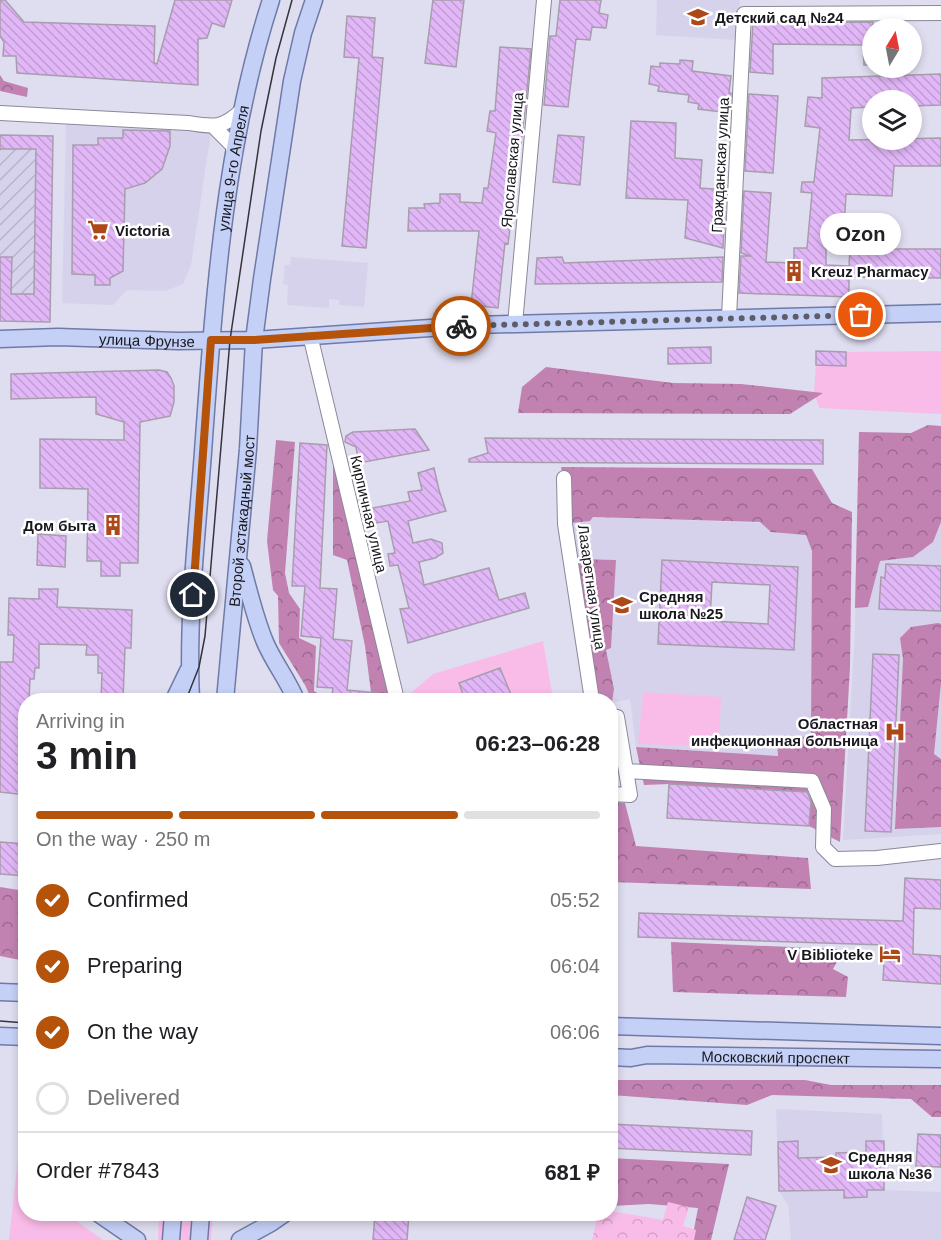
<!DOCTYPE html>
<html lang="en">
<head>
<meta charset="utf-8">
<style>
  body { margin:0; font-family:Helvetica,sans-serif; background:#f6f6f6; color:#202124; height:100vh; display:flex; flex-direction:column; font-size:22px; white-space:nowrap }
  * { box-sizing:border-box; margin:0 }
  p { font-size:20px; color:#757577 }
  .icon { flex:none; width:33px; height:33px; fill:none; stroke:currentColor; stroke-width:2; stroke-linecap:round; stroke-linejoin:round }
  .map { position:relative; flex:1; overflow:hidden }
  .details { position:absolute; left:18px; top:693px; width:600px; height:528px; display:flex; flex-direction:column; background:#fff; border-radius:24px; box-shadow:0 3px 9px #0003 }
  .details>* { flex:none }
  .needle { width:39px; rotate:10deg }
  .tools { position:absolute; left:862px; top:18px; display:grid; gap:12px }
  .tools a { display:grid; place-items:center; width:60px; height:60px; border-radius:50%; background:#fff; box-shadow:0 3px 9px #0003; font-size:30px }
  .pin { position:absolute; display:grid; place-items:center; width:51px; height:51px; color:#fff; margin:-26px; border:3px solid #fff; border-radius:50%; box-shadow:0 2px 6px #0007 }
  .courier { position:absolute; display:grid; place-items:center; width:60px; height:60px; margin:-30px; border:4px solid #b45309; border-radius:50%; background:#fff; color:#222; box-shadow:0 2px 8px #0007 }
  .bubble { position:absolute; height:42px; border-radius:21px; background:#fff; box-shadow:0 3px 9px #0003; font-size:20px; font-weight:800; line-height:42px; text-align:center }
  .overview em { font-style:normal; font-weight:800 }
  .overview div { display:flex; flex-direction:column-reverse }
  .overview { display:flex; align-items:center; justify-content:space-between; height:102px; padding:0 18px }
  h1 { font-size:39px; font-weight:800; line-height:45px }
  .bar { display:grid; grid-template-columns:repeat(4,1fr); gap:9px 6px; align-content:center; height:72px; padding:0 18px }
  .bar i { height:8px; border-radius:4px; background:#e0e0e0 }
  .bar .active { background:#b45309 }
  .bar p { grid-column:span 4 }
  .line { display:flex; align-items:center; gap:15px; padding:0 18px; border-top:2px solid #e0e0e0 }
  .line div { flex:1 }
  ol { padding:0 18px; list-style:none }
  li { display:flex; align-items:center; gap:18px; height:66px }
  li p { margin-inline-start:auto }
  li .icon { padding:6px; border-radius:50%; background:#b45309; color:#fff; stroke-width:4 }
  li:last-child { color:#757577 }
  li i { width:33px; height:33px; border:3px solid #e0e0e0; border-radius:50% }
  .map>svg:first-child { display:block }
  .built { fill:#d6d2ec; fill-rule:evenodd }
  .industrial { fill:url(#industrial-furrows) }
  .grass { fill:#f9bce9 }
  .forest { fill:url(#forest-crowns) }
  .park { fill:url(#park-crowns) }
  .building { fill:url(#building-back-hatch); stroke:#a89dad; stroke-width:1.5; fill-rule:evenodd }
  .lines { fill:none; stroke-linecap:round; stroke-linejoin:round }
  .minor-casing { stroke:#8b8899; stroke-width:16 }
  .major-casing { stroke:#6e7ba6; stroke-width:19 }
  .minor { stroke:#fff; stroke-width:14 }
  .major { stroke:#c4d0f6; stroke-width:16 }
  .tram { stroke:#35343d; stroke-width:1.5 }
  .done { stroke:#5e5c68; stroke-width:6; stroke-dasharray:0 10.8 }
  .route { stroke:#b45309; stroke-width:8 }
  .labels { text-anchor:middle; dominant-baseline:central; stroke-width:5; stroke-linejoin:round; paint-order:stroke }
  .poi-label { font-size:15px; font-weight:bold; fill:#18171e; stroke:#fff; text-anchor:start }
  .street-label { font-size:15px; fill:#18171e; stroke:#fff }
</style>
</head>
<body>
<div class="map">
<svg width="941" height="1240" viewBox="0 0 941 1240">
  <defs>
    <pattern id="industrial-furrows" width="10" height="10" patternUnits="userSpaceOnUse" patternTransform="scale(1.5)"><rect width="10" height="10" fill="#d6d2ec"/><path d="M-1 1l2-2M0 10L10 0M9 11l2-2" fill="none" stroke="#b7b4ca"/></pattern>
    <pattern id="forest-crowns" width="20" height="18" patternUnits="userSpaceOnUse" patternTransform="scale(1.5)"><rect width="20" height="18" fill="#c182b2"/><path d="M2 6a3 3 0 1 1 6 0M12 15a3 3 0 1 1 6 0" fill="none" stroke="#9c6990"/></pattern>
    <pattern id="park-crowns" width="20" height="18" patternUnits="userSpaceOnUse" patternTransform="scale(1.5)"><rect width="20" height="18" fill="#f9bce9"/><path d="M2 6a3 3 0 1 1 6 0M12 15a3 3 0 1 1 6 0" fill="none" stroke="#d5a1c7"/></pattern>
    <pattern id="building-back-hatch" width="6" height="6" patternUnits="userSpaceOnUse" patternTransform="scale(1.5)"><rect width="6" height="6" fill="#e2b7f8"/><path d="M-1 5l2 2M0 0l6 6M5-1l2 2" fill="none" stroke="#c19dd4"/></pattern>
  </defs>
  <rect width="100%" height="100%" fill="#dfddf0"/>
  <path class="built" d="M657,0h83l-4,40 -80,-5z
    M66,123l116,5 29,4 -20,133 -8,19 -18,7 -38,-1 -14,15 -51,-2z
    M291,257l77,6 -4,44 -25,-2v-5l-10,-1v9l-42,-3 1,-20 -5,-1 2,-19h5z
    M859,432l82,2v400l-98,6 12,-210z
    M593,517l230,8 2,209 -48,6 2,16 -143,-9 -6,-48 -19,4 -1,-3h-11l-27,-177 18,-2zM662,560l136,7 -4,83 -136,-6z
    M776,1109l106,5 2,76 57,2v48h-150l-3,-35 -9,-14z"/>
  <path class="industrial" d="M0,135l53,1 -3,186 -50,-1z"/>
  <path class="grass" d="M941,351v63l-122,-6 -5,-16 2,-27 29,1 1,-14z
    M543,641l9,52 -7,7h-139l-1,-2 28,-24z
    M643,692l78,5 -2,50 -81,-3z
    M25,1096l1,118h46l7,9 24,17h-94z
    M159,1214h54l-2,26h-53z"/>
  <path class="forest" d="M0,75l4,6 24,7 -1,9 -27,-6z
    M546,367l127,16 68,1 82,9 -33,21 -272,-1 4,-26z
    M928,425l13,1v96l-8,20 -20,15 -33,4 -12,46 -13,1 4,-176 52,1z
    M276,440l19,2 -10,131 4,20 11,16 -1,29 17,8 -2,45 15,9h-17l-7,-15 -26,-42 -1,-47 -5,-6 -6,-49z
    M333,452l57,248h-18l-7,-54 -18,-86 -14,-5z
    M561,467l251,2 20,34 20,9 -2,155 -10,175 -31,-16 2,-34 -142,-8 -25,1 -8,-38 142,9 -1,-17 34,-3 1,-185 -6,-16 -35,-3 -11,-10 -167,-5 -3,4 -18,2z
    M577,559l39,1 -5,88 -5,2 8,39 -2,13 -2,-2h-11z
    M938,623l3,1v59l-7,71 7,5v68l-46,2 8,-170 -3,-21 11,-11z
    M611,802l14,1 11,43 172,12 3,31 -200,-7z
    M0,887l25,4v70l-25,-5z
    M671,942l166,7 3,7 -7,13 15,8 -2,20 -173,-5z
    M611,1080h194l26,5h110v32h-9l-21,-18 -139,-4 -25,10 -136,-10z
    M610,1158l119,6 -18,76h-19l6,-32 -49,-4 -38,2z"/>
  <path class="park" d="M668,1202l21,5 -6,19 13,4 -2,10h-102l6,-26h12l1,-3 52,9z"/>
  <path class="building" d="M0,0h5l19,22 131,4 -1,37 3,1 18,-64h57l-8,27 -12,-4 -5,15 -9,1v46l-181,-12 -1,-17h-13l1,-14 -4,-6z
    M433,0h31l-8,67 -31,-4z
    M560,0h41l-2,13 9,2 -2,13 -14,-1 -2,13 -14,-1 -8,68 -24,-2 6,-69h6z
    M347,16l28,2 -3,39 11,1 -17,190 -24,-2 17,-188 -15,-1z
    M873,22v43h-9l-1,-20 -90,-1v30l-23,-2 3,-49z
    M500,47l31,2 -6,62 -17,133 -3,-1 -7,65 -27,-3 8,-74h-71l1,-23h16l-1,-4 16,-1v-9h20v8l22,1 2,-15h4l8,-55 -9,-2 3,-20h5z
    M680,60l13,1 -1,10 39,5 -2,17h2l-1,20 -32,-4 1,-5 -11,-2 1,-7 -31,-4 1,-5 -10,-2 2,-18 9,1v-4l20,1z
    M941,74v31l-29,1v-6h-39v7l-22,1 -2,32 92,-2v28h-47l-2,30 -46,-2 -3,50 -17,-1v22l23,1 1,-17h91v29l-92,-1v20l-110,-4 2,-37h10l-10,-3 3,-62 27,2 -5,69 28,1v-15h13l5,-55 -11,-1 1,-10h12l6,-54 -15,-2 3,-29 14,1v-20z
    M749,94l29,2 -5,77 -28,-2z
    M631,121l45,2 -1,35 27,2 -2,28 26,2 -3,58 -38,-10 3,-38 -62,-2z
    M123,130l47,1v15l-8,23 -17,14 -20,6 -2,82 -13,7v7h-15v-10l-23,-1 1,-129h25v-7h25z
    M0,135l53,1 -3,186 -50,-1v-64h12l-1,37h23l2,-145h-36z
    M558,135l26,2 -4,48 -27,-3z
    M562,257l2,6 159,-6 -1,25 -187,2 2,-26z
    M711,347v16l-43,1v-16z
    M816,351l30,1v14l-30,-1z
    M159,370l8,2 4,6 3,8v16l-4,14 -30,6 -2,141h-18v13h-19v-15h-14l1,-72 -48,-1v-49l84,1v-18l-28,-8v-17l-85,2v-25z
    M415,429l14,21 -70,13 -3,-16 -11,-5 1,-6 7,-4z
    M485,438l338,2v24l-354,-2v-3l19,-6z
    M300,443l27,2 -7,143 17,1 -4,50 19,2 -5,49 30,3 -1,7h-45l2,-12 -16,-1 4,-49 -20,-2 4,-50h-13z
    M434,468l5,22 7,21 -38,10 5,22 18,-4 11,4 1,10 -8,5 -16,4 5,23 65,-17 10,32 26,-7 4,15 -121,35 -8,-34 9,-1 -11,-43 -8,1 -2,-12 7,-1 -7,-32 -18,3 -3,-15 43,-8 -2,-9 14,-2 -4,-17z
    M38,534l28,2 -1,31 -28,-2z
    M662,560l136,7 -4,83 -136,-6zM712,582l58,3 -2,39 -58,-3z
    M886,564l55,2v45l-62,-2 2,-32 4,1z
    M39,589h19l-1,18 75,3 -1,38h-6l-2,52h-22l1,-27h-4v-18h-12l1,-10 -48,-1v24h-4l-1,11h-4l-1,21h-3v95l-26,-3v-130h13l1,-27h-6l1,-37 30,1z
    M873,654l26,1 -8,177 -26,-1z
    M500,668l12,29 -9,3h-38l-6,-17z
    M669,784l138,8 4,9 -2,25 -142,-8z
    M0,842l26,2v32l-26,-2z
    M905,878l36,2v29l-27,-1 -1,46 28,2v28l-58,-4 2,-35 -247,-8 1,-24 264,8z
    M610,1124l142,7 -1,24 -141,-7z
    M918,1134l23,1v32l-25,-1z
    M798,1141v17l38,-1v-4l30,-1v-11h18v49h-17v7l-23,1v-8l-65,1 -1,-49z
    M747,1197l29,9 -11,34h-31z
    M375,1214h34l-2,26h-34z"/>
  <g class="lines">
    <defs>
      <path id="minor" d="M0,113l188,10c25,4 35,6 54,-13
        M214,127l18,18 3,9
        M729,317l15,-303 197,-1
        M515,324l29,-324
        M310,335l87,365
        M564,478l1,46 27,176
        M610,716l7,1 13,78 -20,-1
        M626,771l186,10 12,28 -1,38 12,12 42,-1 64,-7"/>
      <g id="major">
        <path id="s1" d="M0,339l58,-2 120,4 76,-1 220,-15 467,-12"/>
        <path d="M242,566c7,26 13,52 23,76 9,21 23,38 31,58"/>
        <path d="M174,700l14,-29"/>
        <path id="s2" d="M191,700c-4,-82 6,-166 12,-248 11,-152 21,-307 68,-452"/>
        <path id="s3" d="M225,700l23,-251 6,-109 8,-61 30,-198 11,-48 11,-33"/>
        <path d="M0,992l26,1"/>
        <path d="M610,1026l331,10"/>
        <path d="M0,1036l26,1"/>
        <path id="s4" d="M610,1057l21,1 16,-3 294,4"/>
        <path d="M99,1214l38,26"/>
        <path d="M171,1240l2,-26"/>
        <path d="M199,1240l2,-26"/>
        <path d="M240,1240l31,-17 13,-9"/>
      </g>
    </defs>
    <use href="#minor" class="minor-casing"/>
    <use href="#major" class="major-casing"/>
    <use href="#minor" class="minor"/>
    <use href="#major" class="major"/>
    <path class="tram" d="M186,700l13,-33 6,-31 25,-296 31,-209 15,-73 16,-58
      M0,1021l26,2"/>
  </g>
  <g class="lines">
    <path class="done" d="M461,326l400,-11"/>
    <path class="route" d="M193,595l18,-255h43l207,-14"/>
  </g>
  <defs>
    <symbol id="school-bare" viewBox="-9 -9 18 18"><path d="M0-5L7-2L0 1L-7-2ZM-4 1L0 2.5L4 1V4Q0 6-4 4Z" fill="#ad4819" stroke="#fff" stroke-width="2.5" paint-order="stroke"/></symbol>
    <symbol id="supermarket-bare" viewBox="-9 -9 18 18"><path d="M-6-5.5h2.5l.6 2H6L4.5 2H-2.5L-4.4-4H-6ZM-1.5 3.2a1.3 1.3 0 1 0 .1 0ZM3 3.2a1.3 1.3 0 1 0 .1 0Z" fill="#ad4819" stroke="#fff" stroke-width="2.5" paint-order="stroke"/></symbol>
    <symbol id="building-bare" viewBox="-9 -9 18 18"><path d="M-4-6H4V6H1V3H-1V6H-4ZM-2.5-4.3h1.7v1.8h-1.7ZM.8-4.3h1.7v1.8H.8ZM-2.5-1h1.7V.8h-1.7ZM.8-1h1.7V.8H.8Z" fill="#ad4819" stroke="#fff" stroke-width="2.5" paint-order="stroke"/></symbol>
    <symbol id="hospital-bare" viewBox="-9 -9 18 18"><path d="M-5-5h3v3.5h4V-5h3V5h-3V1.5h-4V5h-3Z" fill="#ad4819" stroke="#fff" stroke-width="2.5" paint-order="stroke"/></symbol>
    <symbol id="hotel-bare" viewBox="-9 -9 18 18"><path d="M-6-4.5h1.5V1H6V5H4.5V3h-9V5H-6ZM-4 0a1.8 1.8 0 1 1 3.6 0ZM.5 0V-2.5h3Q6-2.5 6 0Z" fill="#ad4819" stroke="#fff" stroke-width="2.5" paint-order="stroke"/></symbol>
  </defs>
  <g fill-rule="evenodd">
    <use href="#school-bare" x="683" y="2" width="30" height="30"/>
    <use href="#supermarket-bare" x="83" y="215" width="30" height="30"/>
    <use href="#building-bare" x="779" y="256" width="30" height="30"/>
    <use href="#building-bare" x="98" y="510" width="30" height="30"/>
    <use href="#school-bare" x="607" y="590" width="30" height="30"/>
    <use href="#hospital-bare" x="880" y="717" width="30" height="30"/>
    <use href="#hotel-bare" x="875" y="939" width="30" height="30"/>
    <use href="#school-bare" x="816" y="1150" width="30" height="30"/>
  </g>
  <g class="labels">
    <g class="poi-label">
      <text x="715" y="17">Детский сад №24</text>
      <text x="115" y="230">Victoria</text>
      <text x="811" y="271">Kreuz Pharmacy</text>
      <text x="96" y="525" text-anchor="end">Дом быта</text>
      <text x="639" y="596">Средняя<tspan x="639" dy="17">школа №25</tspan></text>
      <text x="878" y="723" text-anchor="end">Областная<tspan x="878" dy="17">инфекционная больница</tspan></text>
      <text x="873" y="954" text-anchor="end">V Biblioteke</text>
      <text x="848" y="1156">Средняя<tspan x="848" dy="17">школа №36</tspan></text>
    </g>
    <g class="street-label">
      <text transform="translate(512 160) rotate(-85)">Ярославская улица</text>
      <text transform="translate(720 165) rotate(-87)">Гражданская улица</text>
      <text stroke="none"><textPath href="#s2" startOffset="534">улица 9-го Апреля</textPath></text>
      <text stroke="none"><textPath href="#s1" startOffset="147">улица Фрунзе</textPath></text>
      <text transform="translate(369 514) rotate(77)">Кирпичная улица</text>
      <text stroke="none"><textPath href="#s3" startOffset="180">Второй эстакадный мост</textPath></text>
      <text transform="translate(592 587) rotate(82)">Лазаретная улица</text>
      <text stroke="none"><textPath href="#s4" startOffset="166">Московский проспект</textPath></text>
    </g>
  </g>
</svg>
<div class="tools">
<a><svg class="needle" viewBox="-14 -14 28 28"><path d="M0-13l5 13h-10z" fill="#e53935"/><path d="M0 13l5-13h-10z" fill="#757577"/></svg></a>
<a><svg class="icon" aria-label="layers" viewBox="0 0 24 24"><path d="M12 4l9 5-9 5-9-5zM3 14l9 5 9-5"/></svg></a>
</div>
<div class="pin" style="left:861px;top:315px;background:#ea580c"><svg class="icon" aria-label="bag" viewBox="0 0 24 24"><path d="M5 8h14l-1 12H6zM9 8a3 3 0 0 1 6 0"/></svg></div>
<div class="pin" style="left:193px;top:595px;background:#1f2937"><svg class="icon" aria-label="home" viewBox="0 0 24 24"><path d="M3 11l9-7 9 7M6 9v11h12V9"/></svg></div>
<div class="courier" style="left:461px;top:326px"><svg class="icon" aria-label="bike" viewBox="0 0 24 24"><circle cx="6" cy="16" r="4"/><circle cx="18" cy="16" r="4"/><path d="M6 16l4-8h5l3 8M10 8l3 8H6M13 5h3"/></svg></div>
<div class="bubble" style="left:820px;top:213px;width:81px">Ozon</div>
<section class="details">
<div class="overview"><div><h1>3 min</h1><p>Arriving in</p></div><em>06:23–06:28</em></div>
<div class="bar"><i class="active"></i><i class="active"></i><i class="active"></i><i></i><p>On the way · 250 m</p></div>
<ol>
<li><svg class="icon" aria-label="check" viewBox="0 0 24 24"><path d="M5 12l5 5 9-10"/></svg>Confirmed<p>05:52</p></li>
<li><svg class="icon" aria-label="check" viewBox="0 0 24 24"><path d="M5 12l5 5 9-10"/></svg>Preparing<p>06:04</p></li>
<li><svg class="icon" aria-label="check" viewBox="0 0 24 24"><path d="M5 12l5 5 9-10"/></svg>On the way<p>06:06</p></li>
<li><i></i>Delivered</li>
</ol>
<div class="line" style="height:78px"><div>Order #7843</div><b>681 ₽</b></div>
</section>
</div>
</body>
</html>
